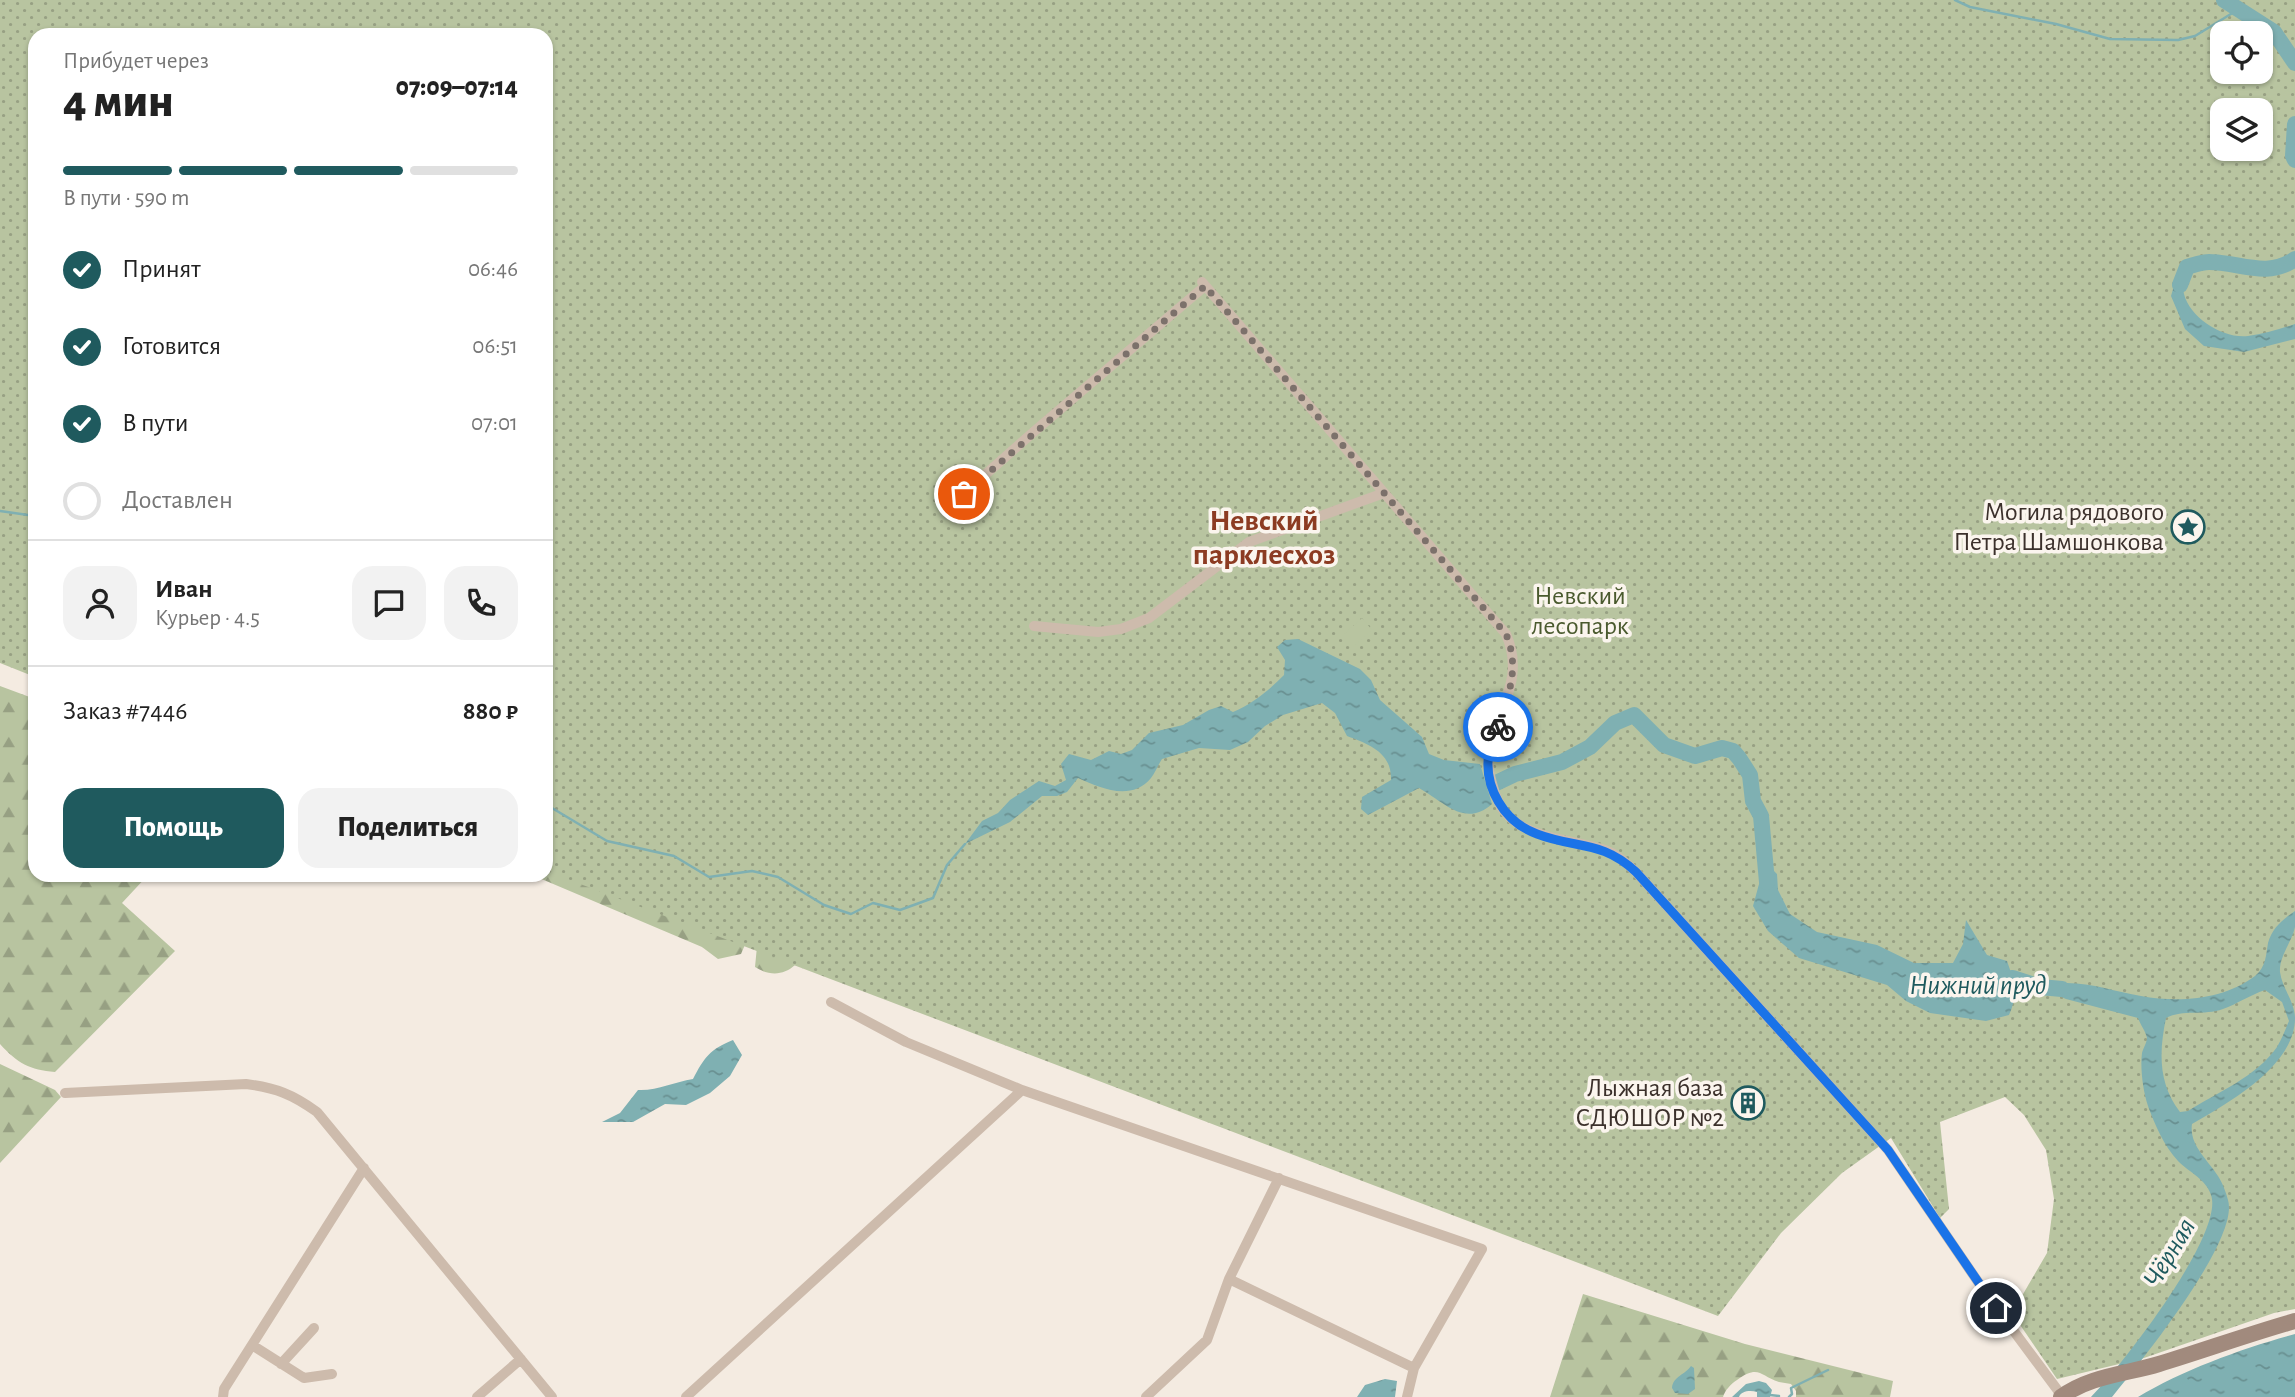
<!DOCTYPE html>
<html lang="ru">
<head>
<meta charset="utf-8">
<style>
  body { margin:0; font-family:"Alegreya Sans",sans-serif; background:#f2f2f2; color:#222; height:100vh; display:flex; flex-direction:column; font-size:26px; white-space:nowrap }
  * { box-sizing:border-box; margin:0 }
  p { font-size:23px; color:#767676 }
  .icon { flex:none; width:38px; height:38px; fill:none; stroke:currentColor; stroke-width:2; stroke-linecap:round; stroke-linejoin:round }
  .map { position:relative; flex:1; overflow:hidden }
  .side { position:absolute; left:28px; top:28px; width:525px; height:854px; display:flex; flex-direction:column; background:#fff; border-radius:21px; box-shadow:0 2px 5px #0004 }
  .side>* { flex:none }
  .tools { position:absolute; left:2210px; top:21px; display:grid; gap:14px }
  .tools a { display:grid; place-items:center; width:63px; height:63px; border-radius:14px; background:#fff; box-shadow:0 2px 5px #0004; font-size:35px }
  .pin { position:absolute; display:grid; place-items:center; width:60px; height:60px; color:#fff; margin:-30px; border:4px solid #fff; border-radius:50%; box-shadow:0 2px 7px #0007 }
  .courier { position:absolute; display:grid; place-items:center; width:70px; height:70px; margin:-35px; border:5px solid #1a73e8; border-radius:50%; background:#fff; color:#222; box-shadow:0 2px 9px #0007 }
  .overview em { font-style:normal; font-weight:800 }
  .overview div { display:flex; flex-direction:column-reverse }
  .overview { display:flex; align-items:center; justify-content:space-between; height:119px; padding:0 35px }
  h1 { font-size:46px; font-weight:800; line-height:52px }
  .bar { display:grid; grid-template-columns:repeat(4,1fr); gap:10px 7px; align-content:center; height:84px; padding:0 35px }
  .bar i { height:9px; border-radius:5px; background:#e0e0e0 }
  .bar .active { background:#1f5a5e }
  .bar p { grid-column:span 4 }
  .line { display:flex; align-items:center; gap:18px; padding:0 35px; border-top:2px solid #e0e0e0 }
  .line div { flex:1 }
  .round { display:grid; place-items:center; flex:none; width:74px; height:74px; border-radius:21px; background:#f2f2f2 }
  ol { padding:0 35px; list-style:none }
  li { display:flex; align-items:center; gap:21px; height:77px }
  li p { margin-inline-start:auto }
  li .icon { padding:7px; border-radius:50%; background:#1f5a5e; color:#fff; stroke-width:4 }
  li:last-child { color:#767676 }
  li i { width:38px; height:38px; border:4px solid #e0e0e0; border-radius:50% }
  .primary-button { display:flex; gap:14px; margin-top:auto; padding:14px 35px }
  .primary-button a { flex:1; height:80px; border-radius:21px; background:#1f5a5e; color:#fff; font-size:28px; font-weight:800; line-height:80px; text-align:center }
  .primary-button a+a { background:#f2f2f2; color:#222 }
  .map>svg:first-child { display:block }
  .forest { fill:url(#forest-firs) }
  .park { fill:url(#park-dots); fill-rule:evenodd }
  .pitch { fill:#b8c4a0 }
  .water { fill:url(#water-ripples); fill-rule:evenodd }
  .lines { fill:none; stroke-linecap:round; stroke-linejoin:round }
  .stream { stroke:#7fb0b2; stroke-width:2.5 }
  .river { stroke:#7fb0b2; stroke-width:16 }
  .street { stroke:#cdbbac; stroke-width:10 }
  .secondary { stroke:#a18a7d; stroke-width:16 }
  .done { stroke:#7c716b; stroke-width:7; stroke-dasharray:0 12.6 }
  .route { stroke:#1a73e8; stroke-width:9 }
  .labels { text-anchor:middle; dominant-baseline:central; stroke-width:7; stroke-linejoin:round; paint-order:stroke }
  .poi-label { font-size:26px; fill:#3b302b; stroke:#fbf5ee; text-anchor:end }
  .park-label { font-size:26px; fill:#4a5a2e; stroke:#fbf5ee }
  .water-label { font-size:28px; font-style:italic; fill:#1f5a5e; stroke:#fbf5ee }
  .quarter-label { font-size:30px; font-weight:bold; fill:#8c3b22; stroke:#fbf5ee }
</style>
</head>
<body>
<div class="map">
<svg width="2295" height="1397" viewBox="0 0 2295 1397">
  <defs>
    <pattern id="forest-firs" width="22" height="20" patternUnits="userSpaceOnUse" patternTransform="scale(1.75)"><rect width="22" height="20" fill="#b8c4a0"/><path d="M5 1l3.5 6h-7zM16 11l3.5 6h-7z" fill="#97a083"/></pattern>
    <pattern id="park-dots" width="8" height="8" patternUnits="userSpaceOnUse" patternTransform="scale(1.75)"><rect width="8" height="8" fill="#b8c4a0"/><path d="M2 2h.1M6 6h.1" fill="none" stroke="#97a083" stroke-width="1.8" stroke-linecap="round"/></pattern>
    <pattern id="water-ripples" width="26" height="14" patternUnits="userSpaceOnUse" patternTransform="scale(1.75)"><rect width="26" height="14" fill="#7fb0b2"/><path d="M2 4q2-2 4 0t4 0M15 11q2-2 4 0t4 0" fill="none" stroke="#699091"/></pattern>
  </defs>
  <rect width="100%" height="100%" fill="#f4ebe1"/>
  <path class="forest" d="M0,686l35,13v176h113l-26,28 53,48 -120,121c-25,-2 -38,-9 -55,-28z
    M546,813l42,35 36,8 21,1 49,23 19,5 53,-3 31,14 16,21c-1,9 0,21 -4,28 -11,24 -30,37 -54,22l3,-31 -8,-3 -9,21 -23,5 -16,-12 -170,-72h14z
    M0,1064l55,26 6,7 -61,66z
    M1583,1294l162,50 148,37 -3,16h-94v-6l-5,-7c-4,-1 -8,-1 -12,-2 -19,-6 -20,-18 -42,-2 -6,4 -12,10 -14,17h-173z"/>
  <path class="park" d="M0,0h2295v1309l-21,4 -130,45 -87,21 -45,-66 35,-60 7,-54 -8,-49 -22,-35 -19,-18 -65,25 9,87 -9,9 -49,-80 -49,35 -61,60 -63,83 -1172,-445v-836h-511v642l-35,-14zM2222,33h39v39h-39zM2222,110h39v39h-39z"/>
  <path class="pitch" d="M1362,618l10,12 -18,16 -11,-11z"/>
  <path class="water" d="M2187,267c-1,8 -5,20 -3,27 6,24 39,45 64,42 16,-2 32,-7 47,-12v15l-51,13 -40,-6 -19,-17 -14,-33 7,-24z
    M1298,639l62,30 11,11 9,20 42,37 7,17 15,6 36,4 12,40c-27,24 -48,-2 -73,-16l-51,27 -7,-6 1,-12 29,-17c1,-28 -23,-36 -44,-44l-12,-23 -13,-10 -39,12 -18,11 -17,16 -18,8 -31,-2 -37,11c-4,6 -7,14 -11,19 -20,24 -51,10 -73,0l-11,14 -10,4h-15l-32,26 -45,22 17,-23 16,-8 12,-13 29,-19 16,5 11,-6 -5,-16 8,-10 22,6 18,-9 12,3 11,-4 17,-17 34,-8 26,-15 12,-4 12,6c21,-9 36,-22 51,-37l1,-15 -8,-13 8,-7z
    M1765,862l12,12 1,16 12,24 27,18 60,13 37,18h39l10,-19 3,-24 21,35 20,6c7,19 11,35 2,54l-23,6 -56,-8 -24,-12 -19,-16 -88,-27 -31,-27 -15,-25z
    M2295,911c0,5 0,11 0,16 -3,15 -16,29 -15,45 2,16 15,30 15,46 0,48 -67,85 -103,106 -3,21 15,35 26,52 4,6 8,16 10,24 12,40 -89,164 -116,197h-21c28,-28 134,-163 120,-202 -5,-16 -21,-22 -33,-34 -14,-15 -23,-36 -30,-55 -5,-15 -8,-38 -6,-53 1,-4 5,-11 5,-15 -1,-6 -7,-14 -9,-20l-72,-19 -26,-12c9,-2 18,-4 27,-4 25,0 50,9 74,13 38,7 82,4 114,-20 11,-9 11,-21 13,-33 4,-15 15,-24 27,-32zM2265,990l17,12 7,19c-4,9 -7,18 -12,26 -21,30 -59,45 -89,64l-8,1c-22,-29 -21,-60 -14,-94 17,-9 38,-2 57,-9 14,-5 27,-14 42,-19z
    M733,1040l9,15 -12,21 -20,17 -24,12 -21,-1 -32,18h-31l18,-9 18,-23c19,1 36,-8 55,-11 11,-21 17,-30 40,-39z
    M2295,1334v63h-157c44,-27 108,-50 157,-63z
    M1691,1366l3,2 1,21 -7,5 -13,-1 -3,-5c1,-12 13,-13 19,-22z
    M1385,1379l12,2 -2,16h-38l8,-12z
    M1759,1381l7,2 6,7 -2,7h-13v-5c-7,-2 -16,-1 -18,5h-7l14,-13z"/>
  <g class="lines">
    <path class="stream" d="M1955,0l15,7 86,17 54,15 68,1 17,-4 44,-27
      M0,511l35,5
      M546,799l6,9 55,33 67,15 35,21 43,-6 26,6 46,28 27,9 22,-11 27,7 33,-12 14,-33 18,-21
      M1770,1395l9,1
      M1789,1397l3,-3 -1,-6 37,-18"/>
    <path class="river" d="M2224,0l50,32 21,31
      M2295,124l-2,32 2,4
      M2180,285l7,-18c7,-2 15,-5 22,-5 30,0 58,17 86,-3
      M1494,784l21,-10 47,-12 28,-15 25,-24 19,-8 30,30 31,11 27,-8 11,3 6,7 11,17 3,26 8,15 6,66
      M1995,981l18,-3 27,9 22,2"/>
    <path class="street" d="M1202,282l304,352c20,46 -9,74 -17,119 -2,13 1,24 5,37 13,50 71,47 111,60 12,4 21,13 31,22l252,278 99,145 75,101
      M945,510l92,-81 168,-143
      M1034,626l64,6 23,-3 28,-11 100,-76 135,-49
      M831,1002l75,40 116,48 460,159 -68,119 -7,29
      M65,1093l181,-9c30,4 46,10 71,28l235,285
      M1229,1279l185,89
      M252,1345l52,33 28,-4
      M281,1364l33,-36
      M223,1397l1,-8 140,-221
      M477,1397l44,-38
      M686,1397l336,-307
      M1146,1397l61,-57 22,-61 50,-101"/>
    <path class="secondary" d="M2061,1397c28,-21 65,-23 98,-33 46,-14 90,-30 136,-43"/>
  </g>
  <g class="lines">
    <path class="done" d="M964,494l241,-208 301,348c14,34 3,59 -8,93"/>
    <path class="route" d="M1498,727c-3,8 -7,17 -9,25 -6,35 15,70 48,82 39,15 65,6 99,38l252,278 108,158"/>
  </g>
  <defs>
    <symbol id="sight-ring" viewBox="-11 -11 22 22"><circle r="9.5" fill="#fbf5ee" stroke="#1f5a5e" stroke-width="1.5"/><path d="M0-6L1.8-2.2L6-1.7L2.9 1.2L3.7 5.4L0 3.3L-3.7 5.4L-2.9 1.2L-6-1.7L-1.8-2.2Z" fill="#1f5a5e"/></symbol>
    <symbol id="building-ring" viewBox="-11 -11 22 22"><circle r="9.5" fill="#fbf5ee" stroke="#1f5a5e" stroke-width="1.5"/><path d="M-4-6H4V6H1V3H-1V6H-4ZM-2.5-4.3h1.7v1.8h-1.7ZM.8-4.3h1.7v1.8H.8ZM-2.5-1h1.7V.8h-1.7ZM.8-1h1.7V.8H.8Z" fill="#1f5a5e"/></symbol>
  </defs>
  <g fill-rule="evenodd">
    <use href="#sight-ring" x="2169" y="508" width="38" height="38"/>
    <use href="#building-ring" x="1729" y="1084" width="38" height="38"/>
  </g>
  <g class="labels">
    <g class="poi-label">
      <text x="2164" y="512">Могила рядового<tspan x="2164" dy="30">Петра Шамшонкова</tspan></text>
      <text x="1724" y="1088">Лыжная база<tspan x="1724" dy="30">СДЮШОР №2</tspan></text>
    </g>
    <g class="park-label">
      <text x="1580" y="596">Невский<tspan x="1580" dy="30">лесопарк</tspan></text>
    </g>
    <g class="water-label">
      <text x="1978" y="986">Нижний пруд</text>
      <text transform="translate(2170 1253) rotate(-59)">Чёрная</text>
    </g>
    <g class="quarter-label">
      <text x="1264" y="521">Невский<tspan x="1264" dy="34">парклесхоз</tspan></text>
    </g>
  </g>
</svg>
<div class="tools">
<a><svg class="icon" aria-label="locate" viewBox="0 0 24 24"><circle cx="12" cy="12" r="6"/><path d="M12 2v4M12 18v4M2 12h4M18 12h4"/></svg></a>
<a><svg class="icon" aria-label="layers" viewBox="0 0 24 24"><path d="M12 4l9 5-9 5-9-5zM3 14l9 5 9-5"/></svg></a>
</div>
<div class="pin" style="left:964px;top:494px;background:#ea580c"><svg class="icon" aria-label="bag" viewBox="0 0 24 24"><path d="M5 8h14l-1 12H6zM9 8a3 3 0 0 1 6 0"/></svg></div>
<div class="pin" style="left:1996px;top:1308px;background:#1f2937"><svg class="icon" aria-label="home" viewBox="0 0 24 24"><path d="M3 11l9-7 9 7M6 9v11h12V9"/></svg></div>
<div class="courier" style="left:1498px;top:727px"><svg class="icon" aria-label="bike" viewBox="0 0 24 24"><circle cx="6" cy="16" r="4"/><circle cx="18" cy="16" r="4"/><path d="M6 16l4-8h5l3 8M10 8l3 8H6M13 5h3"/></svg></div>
<section class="side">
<div class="overview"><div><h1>4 мин</h1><p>Прибудет через</p></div><em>07:09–07:14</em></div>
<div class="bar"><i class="active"></i><i class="active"></i><i class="active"></i><i></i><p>В пути · 590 m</p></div>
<ol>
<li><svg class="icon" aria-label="check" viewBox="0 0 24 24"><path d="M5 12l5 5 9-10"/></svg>Принят<p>06:46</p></li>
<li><svg class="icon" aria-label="check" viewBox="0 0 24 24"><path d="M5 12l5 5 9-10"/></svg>Готовится<p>06:51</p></li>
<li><svg class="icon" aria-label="check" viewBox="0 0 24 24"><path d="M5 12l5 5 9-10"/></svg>В пути<p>07:01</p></li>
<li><i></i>Доставлен</li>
</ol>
<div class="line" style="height:126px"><a class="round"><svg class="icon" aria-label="person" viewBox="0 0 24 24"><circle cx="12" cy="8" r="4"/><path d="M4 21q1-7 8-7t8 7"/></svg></a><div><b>Иван</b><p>Курьер · 4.5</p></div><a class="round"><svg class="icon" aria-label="chat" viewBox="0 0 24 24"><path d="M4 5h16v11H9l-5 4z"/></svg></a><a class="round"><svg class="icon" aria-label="phone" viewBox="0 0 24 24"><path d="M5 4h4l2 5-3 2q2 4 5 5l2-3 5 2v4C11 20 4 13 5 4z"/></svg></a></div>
<div class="line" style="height:91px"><div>Заказ #7446</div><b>880 ₽</b></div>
<div class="primary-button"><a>Помощь</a><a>Поделиться</a></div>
</section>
</div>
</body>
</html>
